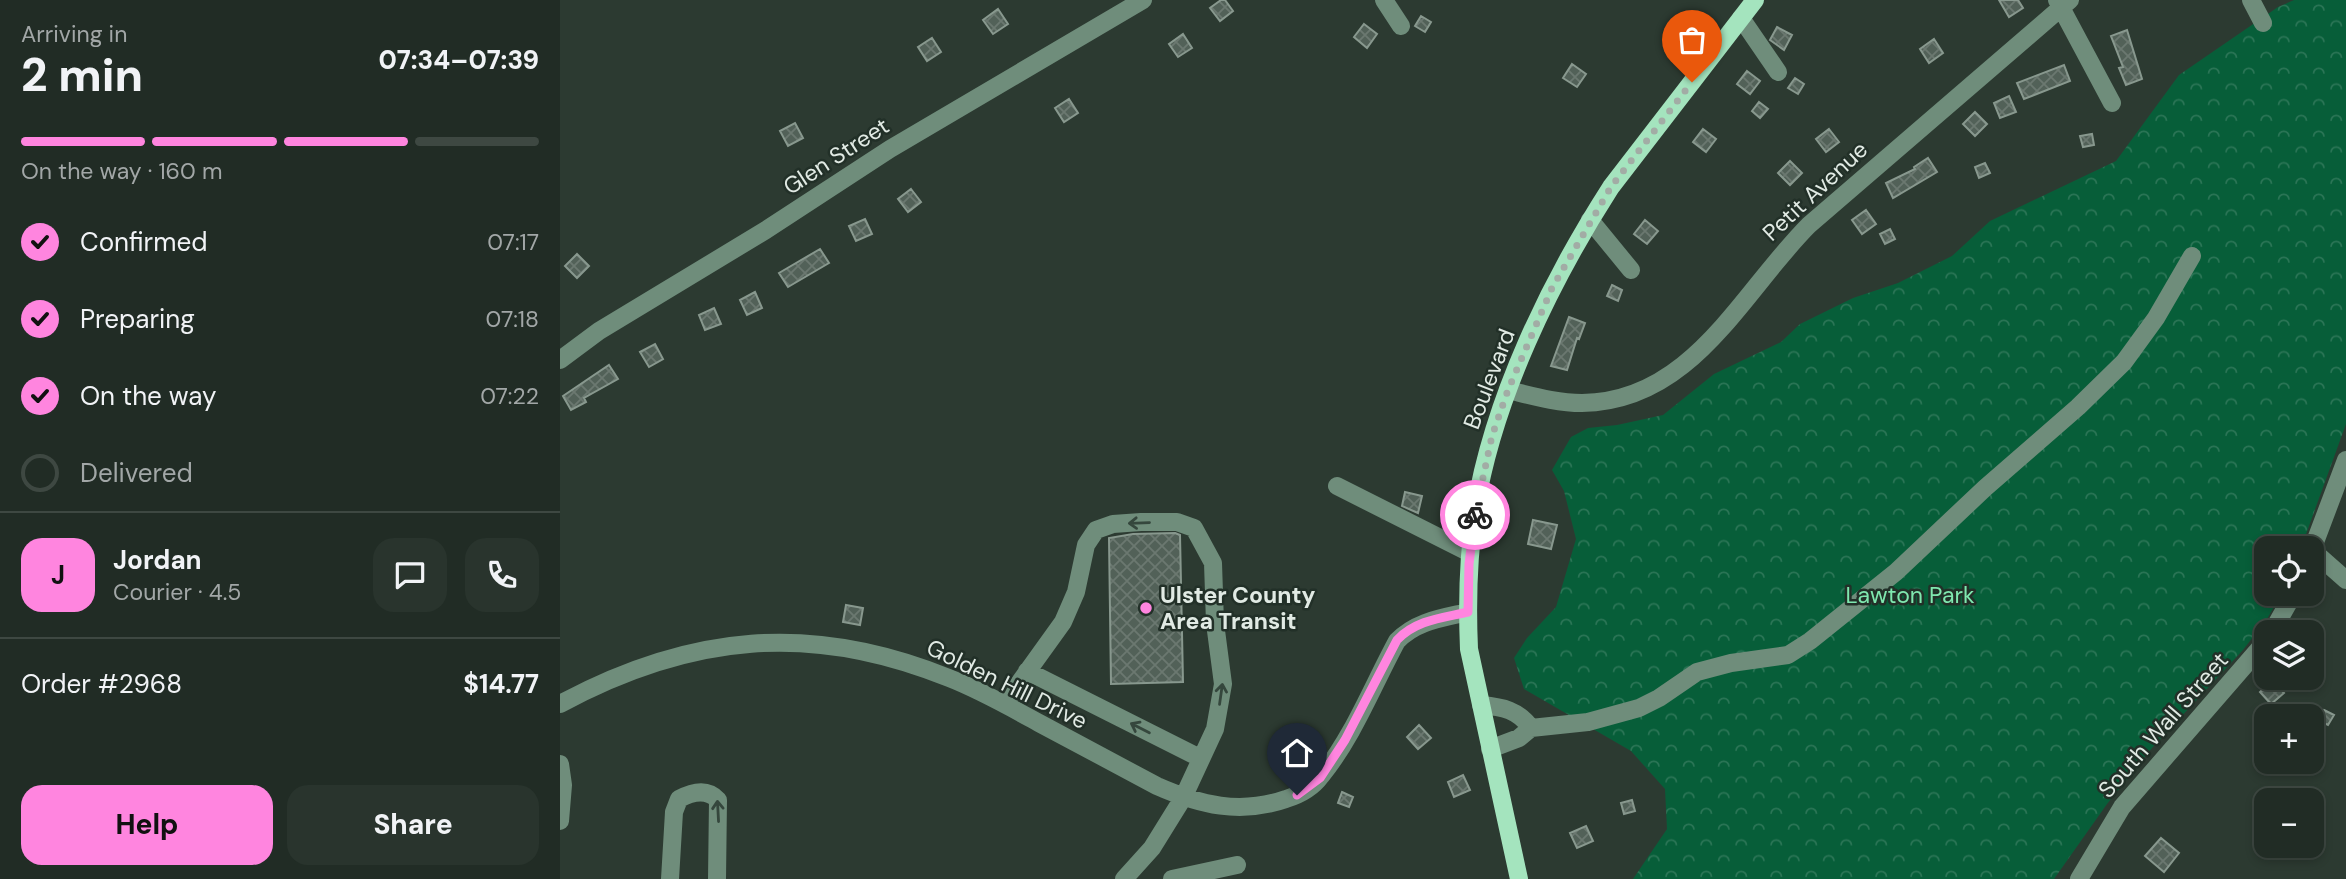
<!DOCTYPE html>
<html lang="en">
<head>
<meta charset="utf-8">
<style>
  body { margin:0; font-family:"DM Sans",sans-serif; background:#29342d; color:#f1f3f6; height:100vh; display:flex; flex-direction:column; font-size:26px; white-space:nowrap }
  * { box-sizing:border-box; margin:0 }
  p { font-size:23px; color:#a2a7a7 }
  .icon { flex:none; width:38px; height:38px; fill:none; stroke:currentColor; stroke-width:2; stroke-linecap:round; stroke-linejoin:round }
  .map { position:relative; flex:1; overflow:hidden }
  .details { display:flex; flex-direction:column; background:#212c25; width:560px }
  .details>* { flex:none }
  .controls { position:absolute; left:1694px; top:536px; display:grid; gap:14px }
  .controls a { display:grid; place-items:center; width:70px; height:70px; border-radius:14px; background:#212c25; box-shadow:0 4px 10px #0003,0 0 0 2px #3e4842; font-size:35px }
  .pin { position:absolute; display:grid; place-items:center; width:60px; height:60px; color:#fff; margin:-72px -30px; border-radius:50% 50% 50% 0; rotate:-45deg; box-shadow:0 0 7px #0007 }
  .pin .icon { rotate:45deg }
  .courier { position:absolute; display:grid; place-items:center; width:70px; height:70px; margin:-35px; border:5px solid #ff85df; border-radius:50%; background:#fff; color:#222; box-shadow:0 2px 9px #0007 }
  .headline em { font-style:normal; font-weight:800 }
  .headline div { display:flex; flex-direction:column-reverse }
  .headline { display:flex; align-items:center; justify-content:space-between; height:119px; padding:0 21px }
  h1 { font-size:46px; font-weight:800; line-height:52px }
  .bar { display:grid; grid-template-columns:repeat(4,1fr); gap:10px 7px; align-content:center; height:84px; padding:0 21px }
  .bar i { height:9px; border-radius:5px; background:#3e4842 }
  .bar .active { background:#ff85df }
  .bar p { grid-column:span 4 }
  .line { display:flex; align-items:center; gap:18px; padding:0 21px; border-top:2px solid #3e4842 }
  .line div { flex:1 }
  .round { display:grid; place-items:center; flex:none; width:74px; height:74px; border-radius:21px; background:#29342d }
  ol { padding:0 21px; list-style:none }
  li { display:flex; align-items:center; gap:21px; height:77px }
  li p { margin-inline-start:auto }
  li .icon { padding:7px; border-radius:50%; background:#ff85df; color:#111; stroke-width:4 }
  li:last-child { color:#a2a7a7 }
  li i { width:38px; height:38px; border:4px solid #3e4842; border-radius:50% }
  .button { display:flex; gap:14px; margin-top:auto; padding:14px 21px }
  .button a { flex:1; height:80px; border-radius:21px; background:#ff85df; color:#111; font-size:28px; font-weight:800; line-height:80px; text-align:center }
  .button a+a { background:#29342d; color:#f1f3f6 }
  main { display:flex; flex:1; min-height:0 }
  .map>svg:first-child { display:block }
  .forest { fill:url(#forest-crowns) }
  .building { fill:url(#building-cross-hatch); stroke:#88988e; stroke-width:2 }
  .lines { fill:none; stroke-linecap:round; stroke-linejoin:round }
  .minor { stroke:#6f8d7b; stroke-width:18 }
  .major { stroke:#a4e4be; stroke-width:18 }
  .oneway { stroke:#35473d }
  .done { stroke:#a2aca5; stroke-width:7; stroke-dasharray:0 12.6 }
  .route { stroke:#ff85df; stroke-width:9 }
  .poi-dot { fill:#ff85df; stroke:#223028; stroke-width:2.5 }
  .labels { text-anchor:middle; dominant-baseline:central; stroke-width:5; stroke-linejoin:round; paint-order:stroke }
  .street-label { font-size:23px; fill:#e1eae4; stroke:#223028 }
  .poi-label { font-size:23px; font-weight:bold; fill:#e1eae4; stroke:#223028; text-anchor:start }
  .park-label { font-size:23px; fill:#7fe8af; stroke:#223028 }
</style>
</head>
<body>
<main>
<section class="details">
<div class="headline"><div><h1>2 min</h1><p>Arriving in</p></div><em>07:34–07:39</em></div>
<div class="bar"><i class="active"></i><i class="active"></i><i class="active"></i><i></i><p>On the way · 160 m</p></div>
<ol>
<li><svg class="icon" aria-label="check" viewBox="0 0 24 24"><path d="M5 12l5 5 9-10"/></svg>Confirmed<p>07:17</p></li>
<li><svg class="icon" aria-label="check" viewBox="0 0 24 24"><path d="M5 12l5 5 9-10"/></svg>Preparing<p>07:18</p></li>
<li><svg class="icon" aria-label="check" viewBox="0 0 24 24"><path d="M5 12l5 5 9-10"/></svg>On the way<p>07:22</p></li>
<li><i></i>Delivered</li>
</ol>
<div class="line" style="height:126px"><b class="round" style="background:#ff85df;color:#111">J</b><div><b>Jordan</b><p>Courier · 4.5</p></div><a class="round"><svg class="icon" aria-label="chat" viewBox="0 0 24 24"><path d="M4 5h16v11H9l-5 4z"/></svg></a><a class="round"><svg class="icon" aria-label="phone" viewBox="0 0 24 24"><path d="M5 4h4l2 5-3 2q2 4 5 5l2-3 5 2v4C11 20 4 13 5 4z"/></svg></a></div>
<div class="line" style="height:91px"><div>Order #2968</div><b>$14.77</b></div>
<div class="button"><a>Help</a><a>Share</a></div>
</section>
<div class="map">
<svg width="1786" height="879" viewBox="0 0 1786 879">
  <defs>
    <pattern id="forest-crowns" width="20" height="18" patternUnits="userSpaceOnUse" patternTransform="scale(1.75)"><rect width="20" height="18" fill="#075e39"/><path d="M2 6a3 3 0 1 1 6 0M12 15a3 3 0 1 1 6 0" fill="none" stroke="#2b7556"/></pattern>
    <pattern id="building-cross-hatch" width="8" height="8" patternUnits="userSpaceOnUse" patternTransform="scale(1.75)"><rect width="8" height="8" fill="#526158"/><path d="M0 0l8 8M0 8l8-8" fill="none" stroke="#6b7870"/></pattern>
  </defs>
  <rect width="100%" height="100%" fill="#2c3a31"/>
  <path class="forest" d="M1734,0h52v424l-45,124h-35v45h16l-15,26 -24,31 -91,98 -45,56 -53,75h-421l34,-50 -2,-40 -34,-38 -107,-62 -10,-31 13,-20 29,-31 20,-68 -12,-48 -12,-21 19,-33 17,-9 29,-3 46,-10 51,-41 67,-32 19,-18 53,-26 45,-15 54,-27 38,-35 126,-60 63,-86 99,-68z"/>
  <path class="building" d="M661,0h4l8,11 -13,10 -10,-13z
    M1439,0h19l5,8 -14,9z
    M438,9l10,15 -15,10 -10,-14z
    M861,16l10,6 -6,10 -10,-6z
    M804,24l13,10 -10,14 -13,-11z
    M1217,27l15,8 -8,15 -14,-10z
    M1567,30l15,49 -16,6 -7,-17 4,-1 -12,-31z
    M623,34l9,14 -14,9 -9,-13z
    M372,38l9,14 -14,9 -9,-14z
    M1374,39l9,14 -14,10 -9,-14z
    M1012,64l14,10 -9,13 -14,-9z
    M1504,65l6,16 -46,18 -7,-16z
    M1187,71l13,10 -10,13 -13,-10z
    M1235,78l9,6 -6,10 -10,-6z
    M1449,96l7,16 -16,6 -6,-15z
    M509,99l9,14 -14,9 -9,-14z
    M1199,102l9,7 -8,9 -8,-7z
    M1415,112l12,12 -12,12 -12,-12z
    M235,123l8,15 -15,8 -8,-15z
    M1143,129l13,10 -10,13 -13,-10z
    M1269,129l10,13 -13,10 -10,-13z
    M1532,134l2,11 -11,2 -3,-11z
    M1368,158l9,14 -44,26 -7,-15 29,-14 -1,-2z
    M1230,161l12,12 -12,12 -12,-12z
    M1425,163l5,10 -11,5 -4,-11z
    M351,189l10,13 -13,10 -10,-13z
    M1306,210l10,14 -14,10 -10,-14z
    M305,219l7,15 -16,7 -7,-15z
    M1085,220l13,11 -11,13 -13,-10z
    M1330,229l5,10 -10,5 -5,-10z
    M260,249l9,14 -41,24 -9,-14z
    M17,254l12,12 -12,12 -12,-12z
    M1052,285l10,5 -4,11 -11,-5z
    M195,292l7,16 -15,7 -7,-15z
    M154,308l7,16 -16,6 -6,-15z
    M1009,317l16,6 -6,16 -2,-1 -10,32 -16,-4z
    M95,344l8,15 -14,8 -9,-15z
    M49,365l9,14 -34,19 2,4 -15,8 -8,-14z
    M845,492l17,4 -4,17 -16,-7z
    M973,520l24,5 -6,24 -23,-5z
    M615,533l5,2 3,147 -72,2 -2,-146 24,-4z
    M286,605l17,3 -3,17 -17,-3z
    M1712,681l12,12 -13,11 -11,-12z
    M1764,710l10,5 -6,10 -10,-5z
    M859,725l12,13 -13,11 -11,-12z
    M903,775l7,15 -16,7 -6,-15z
    M782,792l11,5 -4,10 -11,-4z
    M1072,800l3,11 -11,3 -3,-11z
    M1026,826l7,15 -16,7 -7,-15z
    M1601,838l18,15 -15,19 -19,-16z"/>
  <g class="lines">
    <path class="minor" d="M824,0l17,26
      M1497,0l55,103
      M1691,0l12,23
      M1181,18l37,54
      M1030,220l41,50
      M0,360l39,-29 167,-101 124,-81 253,-149
      M948,390c25,6 49,13 74,13 110,-1 159,-110 227,-178l261,-225
      M777,486l133,67
      M1752,550l34,-90
      M1752,550l34,30
      M1712,632l22,-39
      M467,671l173,87
      M0,704c130,-70 251,-82 389,-26 31,12 61,29 90,45 40,21 79,42 118,63 43,19 83,29 129,13 13,-4 27,-12 35,-23 32,-39 52,-91 76,-135 19,-20 45,-23 71,-29
      M444,704l59,-82 13,-30 10,-47 10,-15 17,-6 28,-2h36l17,6 19,35 2,60 8,61 -8,45 -32,69 -31,50 -28,31
      M921,705c22,2 37,5 50,23
      M930,749l29,-11 12,-10 57,-6 51,-14 20,-10 38,-26 34,-9 57,-8 22,-14 86,-69 89,-84 93,-81 46,-45 32,-44 36,-62
      M0,764l3,21 -3,36
      M110,879l4,-67 5,-13c13,-7 28,-11 39,1l-1,79
      M612,879l65,-14
      M1519,879l43,-72 144,-166"/>
    <path class="major" d="M959,879l-50,-230c-2,-46 -1,-92 6,-138 18,-112 75,-229 136,-324l144,-187"/>
  </g>
  <defs><path id="oneway-shaft" d="M-6 0H5M1.5-3L5.5 0L1.5 3" fill="none" stroke-width="1.6" stroke-linecap="round" stroke-linejoin="round" transform="scale(1.75)"/></defs>
  <g class="oneway">
    <use href="#oneway-shaft" transform="translate(579 523) rotate(178)"/>
    <use href="#oneway-shaft" transform="translate(661 694) rotate(-82)"/>
    <use href="#oneway-shaft" transform="translate(580 728) rotate(-153)"/>
    <use href="#oneway-shaft" transform="translate(158 811) rotate(-93)"/>
  </g>
  <g class="lines">
    <path class="done" d="M915,515l17,-79 16,-46 44,-102 59,-101 81,-105"/>
    <path class="route" d="M737,795l23,-17 25,-38 52,-100c19,-20 45,-22 71,-28l1,-48 6,-49"/>
  </g>
  <circle class="poi-dot" cx="586" cy="608" r="7"/>
  <g class="labels">
    <g class="street-label">
      <text transform="translate(276 156) rotate(-33)">Glen Street</text>
      <text transform="translate(1255 191) rotate(-43)">Petit Avenue</text>
      <text transform="translate(929 379) rotate(-69)">Boulevard</text>
      <text transform="translate(447 684) rotate(26)">Golden Hill Drive</text>
      <text transform="translate(1603 725) rotate(-49)">South Wall Street</text>
    </g>
    <g class="poi-label">
      <text x="600" y="595">Ulster County<tspan x="600" dy="26">Area Transit</tspan></text>
    </g>
    <g class="park-label">
      <text x="1350" y="595">Lawton Park</text>
    </g>
  </g>
</svg>
<div class="controls">
<a><svg class="icon" aria-label="locate" viewBox="0 0 24 24"><circle cx="12" cy="12" r="6"/><path d="M12 2v4M12 18v4M2 12h4M18 12h4"/></svg></a>
<a><svg class="icon" aria-label="layers" viewBox="0 0 24 24"><path d="M12 4l9 5-9 5-9-5zM3 14l9 5 9-5"/></svg></a>
<a>+</a>
<a>−</a>
</div>
<div class="pin" style="left:1132px;top:82px;background:#ea580c"><svg class="icon" aria-label="bag" viewBox="0 0 24 24"><path d="M5 8h14l-1 12H6zM9 8a3 3 0 0 1 6 0"/></svg></div>
<div class="pin" style="left:737px;top:795px;background:#1f2937"><svg class="icon" aria-label="home" viewBox="0 0 24 24"><path d="M3 11l9-7 9 7M6 9v11h12V9"/></svg></div>
<div class="courier" style="left:915px;top:515px"><svg class="icon" aria-label="bike" viewBox="0 0 24 24"><circle cx="6" cy="16" r="4"/><circle cx="18" cy="16" r="4"/><path d="M6 16l4-8h5l3 8M10 8l3 8H6M13 5h3"/></svg></div>
</div>
</main>
</body>
</html>
